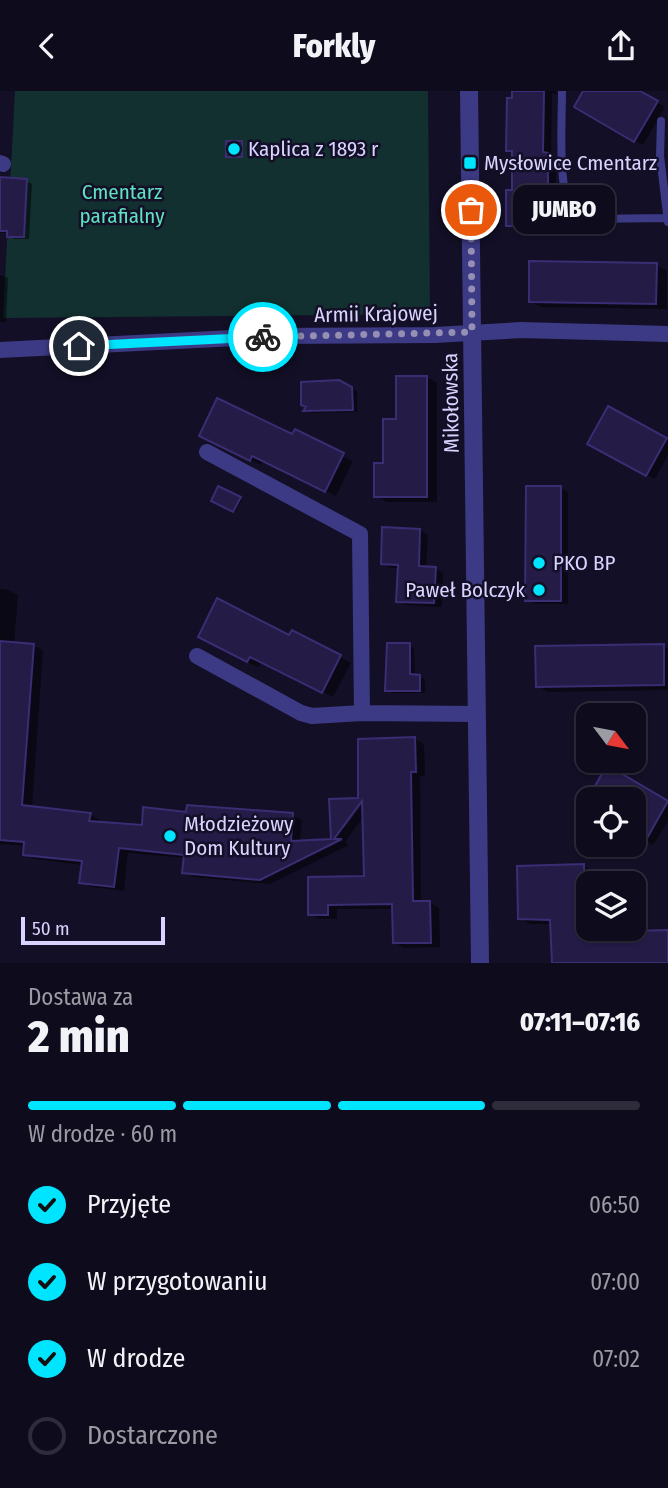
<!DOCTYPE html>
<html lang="pl">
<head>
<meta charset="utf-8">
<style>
  body { margin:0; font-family:"Fira Sans Condensed",sans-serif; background:#1c1929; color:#f1f3f6; height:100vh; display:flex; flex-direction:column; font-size:26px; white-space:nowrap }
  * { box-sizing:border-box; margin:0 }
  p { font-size:23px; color:#9b9ba3 }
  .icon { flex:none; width:38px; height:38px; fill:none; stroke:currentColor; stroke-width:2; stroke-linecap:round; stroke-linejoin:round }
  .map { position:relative; height:872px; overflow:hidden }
  .side { display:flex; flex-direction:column; background:#0e0b1c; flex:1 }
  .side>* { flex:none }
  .needle { width:46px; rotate:122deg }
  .tools { position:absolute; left:576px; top:612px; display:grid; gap:14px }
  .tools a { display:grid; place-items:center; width:70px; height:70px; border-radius:14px; background:#0e0b1c; box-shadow:0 2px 5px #0004,0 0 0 2px #2e2b3b; font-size:35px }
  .scale { position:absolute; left:21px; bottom:18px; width:144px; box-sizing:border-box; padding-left:7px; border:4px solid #d9d4ff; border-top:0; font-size:19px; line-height:24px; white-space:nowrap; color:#d9d4ff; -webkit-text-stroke:5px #130f26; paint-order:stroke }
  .pin { position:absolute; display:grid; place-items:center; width:60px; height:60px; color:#fff; margin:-30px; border:4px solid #fff; border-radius:50%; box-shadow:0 2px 7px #0007 }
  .courier { position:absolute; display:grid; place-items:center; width:70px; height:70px; margin:-35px; border:5px solid #00e5ff; border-radius:50%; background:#fff; color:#222; box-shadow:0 2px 9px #0007 }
  .bubble { position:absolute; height:49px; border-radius:14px; background:#0e0b1c; box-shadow:0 2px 5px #0004,0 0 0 2px #2e2b3b; font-size:23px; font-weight:800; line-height:49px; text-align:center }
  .headline em { font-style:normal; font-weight:800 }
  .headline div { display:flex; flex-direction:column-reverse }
  .headline { display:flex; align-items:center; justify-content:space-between; height:119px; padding:0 28px }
  h1 { font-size:46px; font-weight:800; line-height:52px }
  .bar { display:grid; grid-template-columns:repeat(4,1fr); gap:10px 7px; align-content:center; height:84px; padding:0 28px }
  .bar i { height:9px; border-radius:5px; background:#2e2b3b }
  .bar .active { background:#00e5ff }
  .bar p { grid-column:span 4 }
  ol { padding:0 28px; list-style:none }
  li { display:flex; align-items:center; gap:21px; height:77px }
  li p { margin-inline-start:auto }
  li .icon { padding:7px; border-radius:50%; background:#00e5ff; color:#111; stroke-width:4 }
  li:last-child { color:#9b9ba3 }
  li i { width:38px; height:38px; border:4px solid #2e2b3b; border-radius:50% }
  header { display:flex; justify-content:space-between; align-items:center; height:91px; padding:0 28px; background:#0e0b1c; font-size:32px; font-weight:800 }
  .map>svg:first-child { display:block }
  .green { fill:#12302f }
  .shadow { fill:#0007; fill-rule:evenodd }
  .building { fill:#241b47; stroke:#3b2d73; stroke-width:2 }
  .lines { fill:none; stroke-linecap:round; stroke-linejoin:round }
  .service { stroke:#3d3a85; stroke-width:8 }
  .minor { stroke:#3d3a85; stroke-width:16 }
  .tertiary { stroke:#3d3a85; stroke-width:18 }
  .done { stroke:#948fb3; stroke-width:7; stroke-dasharray:0 12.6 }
  .route { stroke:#00e5ff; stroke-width:9 }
  .poi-dot { fill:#00e5ff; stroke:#130f26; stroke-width:2.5 }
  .labels { text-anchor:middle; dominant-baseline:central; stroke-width:5; stroke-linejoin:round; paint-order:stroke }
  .poi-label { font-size:21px; fill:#d9d4ff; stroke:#130f26; text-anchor:start }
  .park-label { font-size:21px; fill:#5fe0c0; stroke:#130f26 }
  .street-label { font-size:21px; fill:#d9d4ff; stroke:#130f26 }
</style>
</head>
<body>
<header><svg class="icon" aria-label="back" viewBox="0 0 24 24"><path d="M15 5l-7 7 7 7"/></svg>Forkly<svg class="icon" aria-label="share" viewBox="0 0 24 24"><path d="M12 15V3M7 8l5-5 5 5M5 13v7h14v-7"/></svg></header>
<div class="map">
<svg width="668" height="872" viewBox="0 0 668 872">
  <rect width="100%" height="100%" fill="#130f26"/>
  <path class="green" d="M15,0h413l2,223 -427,4z"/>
  <path class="shadow" d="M514,0h42v4l-4,-2 -1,64 5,2v35h-5l-1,36h-34l-8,-5 5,-34v-37l-5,-4z
    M585,0h52l28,16 -22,38 -67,-38z
    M0,87l27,3 5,3 -3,55h-15l-5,-3v-3h-9z
    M656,174l11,6v38l-126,-2 -11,-6z
    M0,184l8,3 -2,44h-6z
    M427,286l10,6v119h-50l-11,-6 21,-75z
    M339,291l18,9v21l-47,1 -4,-2z
    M609,317l59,32v15l-13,24 -65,-36z
    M293,345l60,25 -17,35 -73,-36 -2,5 -49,-23z
    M219,397l23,12 -7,12 -22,-12z
    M560,397l8,4v112h-33l-8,-4z
    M420,439l8,5 -2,33h9l8,5 -1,34 -36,-2 -8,-4 1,-33h-8l-8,-5z
    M0,498l8,1 10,5 -4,49 19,1 10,6 -11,157 58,6 9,6v3l44,4 44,-13 105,1 10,5 -2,22 33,-1 -2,-40 29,-1 54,-61 10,5 1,32h-5l1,127h9l9,5 1,39 -36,1 -10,-6v-33h-57v10h-18l-9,-5 56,-36 -2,-62 -19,26 4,3 -79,39 -76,-7 -10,-5 1,-14 -57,-5 -4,38 -33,-4 -10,-5 2,-17 -49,-6 -9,-5 1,-8 -26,-2zM359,712h4l-17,23 -3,-2z
    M292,541l59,31 -18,34 -71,-36 -4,6 -48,-25 80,-4z
    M409,554l5,3 1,28 10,3v14h-33l-5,-3z
    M663,555l5,3v41l-120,2 -10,-6z
    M608,676l60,36v18l-15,24 -19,-11v-34z
    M584,775l10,5v13h-6v45h7l1,10 40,-1 32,-6v31h-115l-1,-39h-22l-10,-6z"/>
  <path class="building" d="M512,0h32l-1,61 5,1v37h-5l-1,37 -36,-1v-36h6v-39h-6l1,-53h5z
    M583,0h57l18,10 -24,41 -60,-35z
    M226,50h16v16h-16z
    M0,86l27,2 -3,58h-17v-6h-7z
    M529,170l128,2 -1,41 -127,-2z
    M396,285h31v121h-53v-34h9v-44h13z
    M339,289l13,7 1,23 -50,1 3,-4 -5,-2v-23z
    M217,307l75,36 3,-5 49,24 -19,39 -73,-36 -2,5 -51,-25z
    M608,315l59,32 -21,38 -59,-32z
    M218,395l23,11 -8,15 -22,-11z
    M526,395h35v115h-36z
    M382,436l38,2 -1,37 17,1 -2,36 -38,-1 2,-37 -17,-1z
    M217,507l72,37 3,-5 49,25 -19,38 -72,-36 -3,5 -49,-25z
    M0,550l34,3 -12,161 69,8 -2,8 53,4 1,-18 43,5 1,-7 106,8 -2,28 40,-2 -2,-40 29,-1v-59l57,-2 1,35h-5l2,129h17l1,42h-38l-1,-39 -64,1v10h-20v-38l56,-1 -2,-75 -28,38h8l-82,41 -78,-7 2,-18 -65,-7 -5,39 -35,-4 3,-22 -59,-6 1,-13 -24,-2z
    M387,552h23v31l10,1v16h-35z
    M664,553v41l-128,2 -1,-41z
    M607,674l61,36 -23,41 -11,-6v-36h-47z
    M584,773l2,74 48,-2 -1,-5 35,-1v33h-116l-2,-43 -32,-1 -1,-53z"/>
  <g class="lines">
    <path class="service" d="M562,0c0,34 -5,97 11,125l11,3 83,-1
      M661,30l-1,35 8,66"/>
    <path class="minor" d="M0,72l3,1
      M0,259l273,-14 162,-1 86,-5 147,4
      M207,361l153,82 2,179
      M197,565l104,57 11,3 50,-3 115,1"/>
    <path class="tertiary" d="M469,0l11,872"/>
  </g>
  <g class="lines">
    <path class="done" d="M263,246l209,-5 -1,-122"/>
    <path class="route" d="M79,255l184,-9"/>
  </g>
  <g class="poi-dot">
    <circle cx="234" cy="58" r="7"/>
    <rect x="463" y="65" width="14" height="14" rx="3.5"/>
    <circle cx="539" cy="472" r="7"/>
    <circle cx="539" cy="499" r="7"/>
    <circle cx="170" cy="745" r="7"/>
  </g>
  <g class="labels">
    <g class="poi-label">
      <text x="248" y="58">Kaplica z 1893 r</text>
      <text x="484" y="72">Mysłowice Cmentarz</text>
      <text x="553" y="472">PKO BP</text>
      <text x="525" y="499" text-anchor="end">Paweł Bolczyk</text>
      <text x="184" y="733">Młodzieżowy<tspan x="184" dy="24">Dom Kultury</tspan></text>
    </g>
    <g class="park-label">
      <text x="122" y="101">Cmentarz<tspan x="122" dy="24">parafialny</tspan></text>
    </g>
    <g class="street-label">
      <text transform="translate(376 223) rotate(-1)">Armii Krajowej</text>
      <text transform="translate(451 312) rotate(-91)">Mikołowska</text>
    </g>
  </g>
</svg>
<div class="tools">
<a><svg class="needle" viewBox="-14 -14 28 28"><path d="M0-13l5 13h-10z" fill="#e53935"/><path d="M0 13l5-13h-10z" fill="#9b9ba3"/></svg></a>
<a><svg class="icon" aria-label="locate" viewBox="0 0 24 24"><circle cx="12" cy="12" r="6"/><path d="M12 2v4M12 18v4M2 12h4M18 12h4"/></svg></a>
<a><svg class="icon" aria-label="layers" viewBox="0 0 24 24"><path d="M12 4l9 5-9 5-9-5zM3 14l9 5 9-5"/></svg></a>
</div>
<div class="scale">50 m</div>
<div class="pin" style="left:471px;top:119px;background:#ea580c"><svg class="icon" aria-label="bag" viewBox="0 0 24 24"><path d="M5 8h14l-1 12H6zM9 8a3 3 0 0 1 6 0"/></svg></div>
<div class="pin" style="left:79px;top:255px;background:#1f2937"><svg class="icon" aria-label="home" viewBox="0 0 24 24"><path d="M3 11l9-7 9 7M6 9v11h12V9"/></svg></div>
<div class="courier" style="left:263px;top:246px"><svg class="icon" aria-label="bike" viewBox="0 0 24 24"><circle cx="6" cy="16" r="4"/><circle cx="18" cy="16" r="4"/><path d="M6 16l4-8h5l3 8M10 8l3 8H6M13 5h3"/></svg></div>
<div class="bubble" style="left:513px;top:94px;width:102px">JUMBO</div>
</div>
<section class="side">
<div class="headline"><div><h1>2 min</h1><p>Dostawa za</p></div><em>07:11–07:16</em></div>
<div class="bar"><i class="active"></i><i class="active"></i><i class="active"></i><i></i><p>W drodze · 60 m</p></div>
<ol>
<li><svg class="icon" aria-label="check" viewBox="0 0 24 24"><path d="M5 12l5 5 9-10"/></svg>Przyjęte<p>06:50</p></li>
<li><svg class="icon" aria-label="check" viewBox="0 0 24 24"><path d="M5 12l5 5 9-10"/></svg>W przygotowaniu<p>07:00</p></li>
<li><svg class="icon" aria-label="check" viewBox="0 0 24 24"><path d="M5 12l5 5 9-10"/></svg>W drodze<p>07:02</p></li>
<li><i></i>Dostarczone</li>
</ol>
</section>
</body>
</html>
